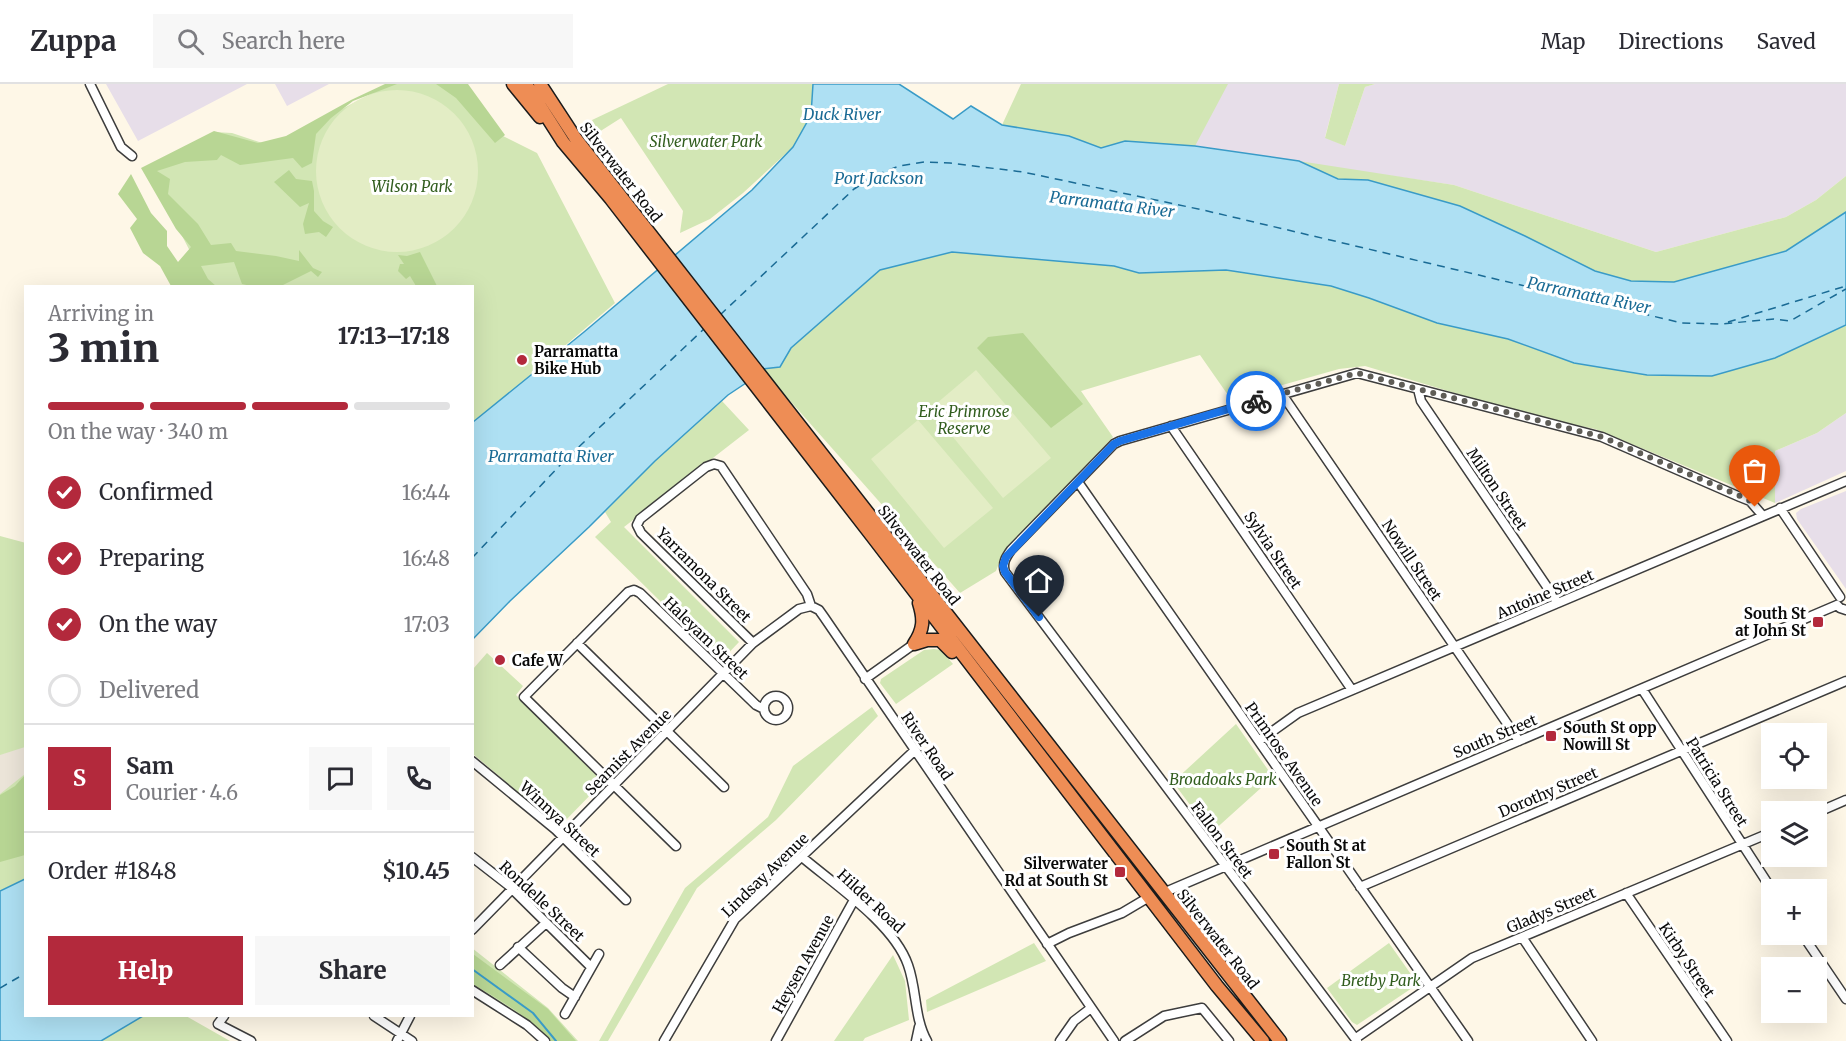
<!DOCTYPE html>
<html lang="en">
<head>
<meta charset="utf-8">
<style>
  body { margin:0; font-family:Merriweather,serif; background:#f7f7f7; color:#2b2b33; height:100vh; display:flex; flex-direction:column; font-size:22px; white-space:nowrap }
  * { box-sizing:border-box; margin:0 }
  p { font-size:20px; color:#7c7c81 }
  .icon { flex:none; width:33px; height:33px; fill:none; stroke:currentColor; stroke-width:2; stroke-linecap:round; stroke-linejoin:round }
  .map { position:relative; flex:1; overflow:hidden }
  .side { position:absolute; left:24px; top:201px; width:450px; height:732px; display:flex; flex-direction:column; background:#fff; border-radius:0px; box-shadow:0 6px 24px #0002 }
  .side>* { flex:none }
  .tools { position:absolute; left:1761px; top:639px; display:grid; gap:12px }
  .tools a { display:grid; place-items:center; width:66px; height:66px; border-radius:0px; background:#fff; box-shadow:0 6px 24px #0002; font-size:30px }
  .pin { position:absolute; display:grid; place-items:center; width:51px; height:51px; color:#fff; margin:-62px -26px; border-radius:50% 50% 50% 0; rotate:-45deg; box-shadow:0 0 6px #0007 }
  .pin .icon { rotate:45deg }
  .courier { position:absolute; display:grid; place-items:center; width:60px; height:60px; margin:-30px; border:4px solid #1a73e8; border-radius:50%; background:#fff; color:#222; box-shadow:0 2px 8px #0007 }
  .head em { font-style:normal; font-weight:800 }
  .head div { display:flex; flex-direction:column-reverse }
  .head { display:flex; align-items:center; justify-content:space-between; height:102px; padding:0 24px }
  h1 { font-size:39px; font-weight:800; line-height:45px }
  .bar { display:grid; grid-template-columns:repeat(4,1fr); gap:9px 6px; align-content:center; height:72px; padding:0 24px }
  .bar i { height:8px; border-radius:4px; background:#e1e1e2 }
  .bar .selected { background:#b3293c }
  .bar p { grid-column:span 4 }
  .line { display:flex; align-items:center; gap:15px; padding:0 24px; border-top:2px solid #e1e1e2 }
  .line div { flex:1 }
  .round { display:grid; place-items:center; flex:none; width:63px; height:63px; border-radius:0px; background:#f7f7f7 }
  ol { padding:0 24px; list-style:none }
  li { display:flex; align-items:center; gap:18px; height:66px }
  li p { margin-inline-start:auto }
  li .icon { padding:6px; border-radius:50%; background:#b3293c; color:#fff; stroke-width:4 }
  li:last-child { color:#7c7c81 }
  li i { width:33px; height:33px; border:3px solid #e1e1e2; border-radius:50% }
  .action { display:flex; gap:12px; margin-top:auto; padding:12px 24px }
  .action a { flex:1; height:69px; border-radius:0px; background:#b3293c; color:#fff; font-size:24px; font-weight:800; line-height:69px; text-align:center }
  .action a+a { background:#f7f7f7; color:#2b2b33 }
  header { display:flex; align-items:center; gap:36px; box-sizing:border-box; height:84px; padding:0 30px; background:#fff; border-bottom:2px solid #e1e1e2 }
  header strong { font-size:28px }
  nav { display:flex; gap:33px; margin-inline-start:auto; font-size:21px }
  .search { width:420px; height:54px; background:#f7f7f7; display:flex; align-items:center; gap:15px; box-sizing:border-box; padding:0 21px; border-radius:0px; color:#7c7c81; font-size:22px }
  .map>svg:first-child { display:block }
  .industrial { fill:#e7dee9 }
  .green { fill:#d2e6b4 }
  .forest { fill:#b8d694 }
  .pitch { fill:#e3edc5 }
  .plaza { fill:#ece5d9 }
  .water { fill:#aee0f3; stroke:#399bc7; stroke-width:1.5 }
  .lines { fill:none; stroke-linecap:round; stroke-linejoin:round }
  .stream { stroke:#399bc7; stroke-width:2 }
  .ferry { stroke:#1a6b95; stroke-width:1.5; stroke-dasharray:8 6; stroke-linecap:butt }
  .minor-casing { stroke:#3d3d3d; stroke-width:11 }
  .highway-casing { stroke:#1b1b1b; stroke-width:15 }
  .minor { stroke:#fff; stroke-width:8 }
  .highway { stroke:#ee8d55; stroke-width:12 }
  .done { stroke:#5f5d57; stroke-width:6; stroke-dasharray:0 10.8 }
  .route { stroke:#1a73e8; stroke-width:8 }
  .poi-dot { fill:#b3293c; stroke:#fff; stroke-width:2 }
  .labels { text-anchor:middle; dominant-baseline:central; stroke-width:6; stroke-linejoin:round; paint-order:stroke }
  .park-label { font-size:15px; font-style:italic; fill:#315d1e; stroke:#fff }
  .street-label { font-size:15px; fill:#0a0a0a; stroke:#fff }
  .poi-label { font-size:15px; font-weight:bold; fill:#0a0a0a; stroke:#fff; text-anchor:start }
  .water-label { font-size:16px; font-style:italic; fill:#1a6b95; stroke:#fff }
</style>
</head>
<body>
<header>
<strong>Zuppa</strong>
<div class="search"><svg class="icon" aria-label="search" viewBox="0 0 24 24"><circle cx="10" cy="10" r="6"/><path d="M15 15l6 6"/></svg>Search here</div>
<nav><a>Map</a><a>Directions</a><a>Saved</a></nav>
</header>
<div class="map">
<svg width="1846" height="957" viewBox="0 0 1846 957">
  <rect width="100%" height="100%" fill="#fef7e7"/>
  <path class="industrial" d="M106,0h141l-109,57z
    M275,0h54l-42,22z
    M1038,0h301l-14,53 20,9 20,-59 10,-3h471v92l-30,24 -30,17 -130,35 -202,-67 -381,-56z
    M1846,329v58l-71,32v-52l42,-18z
    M1846,407v98l-49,-70 -1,-6 5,-4z"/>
  <path class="green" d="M390,0h75l34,50 38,19 78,150 -142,121 -1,-138h-264l-61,-118 67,-36 18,1 39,13z
    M668,0h145l-2,31 -18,32 -50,46 -33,26 -30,14 3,-22 -62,-93 -22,14 -7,-12z
    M1021,0h207l-33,62 -94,2 -32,-12 -67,-11z
    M1339,0h36l-10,3 -20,59 -20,-8z
    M1299,77l155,24 202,67 130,-35 30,-17 30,-24v36l-60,39 -112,31 -43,-1 -36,-10 -135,-65 -92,-26 -30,-1z
    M952,168l162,14 25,7 87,-3 105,16 38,12 68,25 71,16 66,24 73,12 65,1 63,-18 71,-33v88l-29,20 -42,18v52l-180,-74 -67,-14 -163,-49 -26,3 -106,30 -3,-1 -30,-43 -119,36 32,46 -110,115 -7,19 -36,22 -198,-224 20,-5 9,-16 88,-78z
    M722,317l27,29 -125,97 115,115 -18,19 -126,-124 16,-15 -6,-10 50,-51z
    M0,452l26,7 -1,347 -25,12z
    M934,565l7,1 12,14 -57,40 -16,-21 1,-4 43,-29z
    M487,569l36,33 -7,9 86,86 -3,3 1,1 -38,39 -1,-1 -3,3 -85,-72v-85z
    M872,623l6,9 -102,104 -79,68 -89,153h-9l86,-153 83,-71 25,-51z
    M1236,640l37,53 -62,56 -38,-51z
    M1034,859l12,18 -119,51 -1,-12z
    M1389,859l26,37v6l-58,39 -5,-3 -25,-34z
    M472,864l76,60 30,33h-29l-16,-16 -60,-39z
    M893,871l12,26 4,39 -44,18 -2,3h-29z
    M143,932h43l44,25h-129z"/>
  <path class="forest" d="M385,0h12l-44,17 -22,17 -15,16 -4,29 -10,5 -9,-10 -53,7 -19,-10 -4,5 -32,2 -28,9 13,8 -2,15 30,30 13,21 20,-2 5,8 40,5 23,5v-11l14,18 9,4 -4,5 -7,-6 -30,15h-30l-9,-2 -8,-22 -33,4 7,13 8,7h-45l-11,-20 -17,-13 -13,-25 7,-9 -19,-25 13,-20 20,39 16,18v15l11,16 13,-15 -15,-18 -35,-61 73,-37 44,12 28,-7 65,-36z
    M436,0h32l37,51 -10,8 -39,-45z
    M289,86l7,9 16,2 2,10v20l9,10 10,6 -7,10 -7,-5 -14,2 -2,-10 6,-21 -9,4 -26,-25z
    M420,168l17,34h-21l-6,-10 -4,3 -8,-8 2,-7h4l-6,-9 9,1z
    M1023,249l60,71 -32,24 -74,-80 11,-11z
    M25,691v80l-25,7v-67l15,-9z
    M473,870l75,55 28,32h-25c-23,-25 -50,-40 -78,-57z"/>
  <path class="pitch" d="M316 87a81 81 0 1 1 162 0a81 81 0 1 1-162 0Z
    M976,286l75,88 -48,40 -73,-89z
    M918,336l75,88 -49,40 -73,-89z"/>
  <path class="plaza" d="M25,663v27l-25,20v-39z"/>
  <path class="water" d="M813,0h86l54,35 18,-13 31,19 67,11 32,12 24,-7 70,5 104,15 39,18 30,1 92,26 65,30 70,35 36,10 43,1 112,-31 60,-39v113l-71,33 -63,18 -65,-1 -73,-12 -66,-24 -71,-16 -68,-25 -38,-12 -105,-16 -87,3 -25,-7 -162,-14 -72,18 -89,78 -11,19 -18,2 -7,8 -27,18 -73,66 -66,66 -79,74 -37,38v-217l111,-90 168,-142 41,-43 18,-32z
    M25,795l1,137h117l-42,25h-101v-150z"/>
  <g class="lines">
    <path class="stream" d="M472,885l61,44 23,28"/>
    <path class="ferry" d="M720,231l134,-126 22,-14 23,-9 25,-4 26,1 73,9 180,38 479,113 39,1 53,-5 16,2 56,-32
      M1728,238l118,-36
      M472,474l93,-98 140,-132
      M0,904l26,-15"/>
    <defs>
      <path id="minor" d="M90,0l31,63 11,9
        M1418,305l3,12 137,202
        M1282,310l237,347
        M1171,342l181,264
        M1078,398l390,559
        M1780,424l60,89
        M1837,521l3,3 6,2
        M577,559l147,144
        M753,559l-112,-110 -4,-8 3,-6 66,-52 8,-3 7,2 86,128 4,12 8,4 5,7 290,424
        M865,595l49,-35
        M1642,605l130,201
        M764 624a12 12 0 1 1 24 0a12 12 0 1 1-24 0Z
        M1259,657l39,-28 548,-232
        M472,677l84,69 70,70
        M1816,729l30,-13
        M676,762l-152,-149 104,-105 6,-2 6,3 116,112 8,4
        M472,773l36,28 83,82
        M802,773c33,28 92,67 106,108 9,25 6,53 19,76
        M1360,803l486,-206
        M1163,809l674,-288
        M1626,809l101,148
        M472,846l281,-287 46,-34 12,-3
        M1802,850l44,65
        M1522,853l70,104
        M1047,860l22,-11 53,-20 27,-16
        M518,863l44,41 13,9
        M500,881l46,-42
        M472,906l55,35 18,16
        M565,930l34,-60
        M224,932l-6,8 33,17
        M374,932l38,25
        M1356,954l116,-80 300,-126
        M397,957l13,-25
        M664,957l71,-122 179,-168
        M776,957l78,-141
        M916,957l3,-14
        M1060,957l14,-20 17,-13
        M1125,957l39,-25 38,-8 27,33
        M1357,957l-352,-469c-3,-9 1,-15 6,-22l103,-106 6,-3 237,-68 245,64 138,60 10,4 13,15"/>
      <path id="highway" d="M513,0l27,33
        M526,0l37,58 48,57 261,337 345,450 46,55
        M540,0l36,55 704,902
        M914,560l13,-4h13l12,12
        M914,560c10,-15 10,-25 5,-41"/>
    </defs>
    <use href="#minor" class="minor-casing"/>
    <use href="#highway" class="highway-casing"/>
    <use href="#minor" class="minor"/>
    <use href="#highway" class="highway"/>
  </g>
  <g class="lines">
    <path class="done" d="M1256,317l101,-28 245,64 138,59 10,5 5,6"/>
    <path class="route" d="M1039,533l-34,-45 -2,-6 3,-9 108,-113 6,-3 136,-40"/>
  </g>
  <g class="poi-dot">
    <circle cx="522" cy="276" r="6"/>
    <rect x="1812" y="532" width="12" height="12" rx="3"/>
    <circle cx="500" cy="576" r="6"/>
    <rect x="1545" y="646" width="12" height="12" rx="3"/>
    <rect x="1268" y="764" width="12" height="12" rx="3"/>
    <rect x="1114" y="782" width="12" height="12" rx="3"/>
  </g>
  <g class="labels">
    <g class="park-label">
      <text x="706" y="57">Silverwater Park</text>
      <text x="412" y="102">Wilson Park</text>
      <text x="964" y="327">Eric Primrose<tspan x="964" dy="17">Reserve</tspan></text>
      <text x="1223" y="695">Broadoaks Park</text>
      <text x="1381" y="896">Bretby Park</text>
    </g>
    <g class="street-label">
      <text transform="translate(621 88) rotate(52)">Silverwater Road</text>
      <text transform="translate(1497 405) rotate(56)">Milton Street</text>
      <text transform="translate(1273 466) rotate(56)">Sylvia Street</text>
      <text transform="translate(919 471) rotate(52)">Silverwater Road</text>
      <text transform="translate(1412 476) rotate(56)">Nowill Street</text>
      <text transform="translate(704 491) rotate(45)">Yarramona Street</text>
      <text transform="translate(1545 510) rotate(-23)">Antoine Street</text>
      <text transform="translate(706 554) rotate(44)">Haleyam Street</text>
      <text transform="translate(1495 652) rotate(-23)">South Street</text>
      <text transform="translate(927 662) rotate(56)">River Road</text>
      <text transform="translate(628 668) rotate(-45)">Seamist Avenue</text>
      <text transform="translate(1284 670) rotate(55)">Primrose Avenue</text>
      <text transform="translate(1717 698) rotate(58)">Patricia Street</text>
      <text transform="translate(1548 708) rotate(-23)">Dorothy Street</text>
      <text transform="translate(560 735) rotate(43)">Winnya Street</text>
      <text transform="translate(1222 756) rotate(53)">Fallon Street</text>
      <text transform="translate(765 791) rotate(-44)">Lindsay Avenue</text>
      <text transform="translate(542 817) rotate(43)">Rondelle Street</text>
      <text transform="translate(871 817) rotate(43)">Hilder Road</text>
      <text transform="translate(1551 826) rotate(-23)">Gladys Street</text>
      <text transform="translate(1218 855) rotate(52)">Silverwater Road</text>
      <text transform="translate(1687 876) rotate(56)">Kirby Street</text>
      <text transform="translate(803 880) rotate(-61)">Heysen Avenue</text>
    </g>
    <g class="poi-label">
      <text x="534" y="267">Parramatta<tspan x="534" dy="17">Bike Hub</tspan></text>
      <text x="1806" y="529" text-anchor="end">South St<tspan x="1806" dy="17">at John St</tspan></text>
      <text x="512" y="576">Cafe W</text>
      <text x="1563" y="643">South St opp<tspan x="1563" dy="17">Nowill St</tspan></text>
      <text x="1286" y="761">South St at<tspan x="1286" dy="17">Fallon St</tspan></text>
      <text x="1108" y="779" text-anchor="end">Silverwater<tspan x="1108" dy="17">Rd at South St</tspan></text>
    </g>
    <g class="water-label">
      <text x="842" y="30">Duck River</text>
      <text x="879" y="94">Port Jackson</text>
      <text transform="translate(1112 120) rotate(7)">Parramatta River</text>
      <text transform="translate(1589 211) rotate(12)">Parramatta River</text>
      <text x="551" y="372">Parramatta River</text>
    </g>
  </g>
</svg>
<div class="tools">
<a><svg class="icon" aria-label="locate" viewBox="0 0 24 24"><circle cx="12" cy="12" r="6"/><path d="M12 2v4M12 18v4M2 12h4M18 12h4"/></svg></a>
<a><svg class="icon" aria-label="layers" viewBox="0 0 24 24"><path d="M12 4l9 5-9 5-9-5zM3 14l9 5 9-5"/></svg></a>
<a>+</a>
<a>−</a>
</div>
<div class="pin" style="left:1755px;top:423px;background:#ea580c"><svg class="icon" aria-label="bag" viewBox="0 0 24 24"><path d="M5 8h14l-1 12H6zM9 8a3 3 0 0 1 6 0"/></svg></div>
<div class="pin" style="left:1039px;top:533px;background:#1f2937"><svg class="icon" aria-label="home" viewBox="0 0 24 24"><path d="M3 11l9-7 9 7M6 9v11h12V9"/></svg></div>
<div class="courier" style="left:1256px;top:317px"><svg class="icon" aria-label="bike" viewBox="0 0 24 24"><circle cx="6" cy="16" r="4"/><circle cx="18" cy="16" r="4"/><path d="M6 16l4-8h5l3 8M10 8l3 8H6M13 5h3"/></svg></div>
<section class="side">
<div class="head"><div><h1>3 min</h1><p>Arriving in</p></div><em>17:13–17:18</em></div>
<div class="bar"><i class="selected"></i><i class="selected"></i><i class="selected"></i><i></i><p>On the way · 340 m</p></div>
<ol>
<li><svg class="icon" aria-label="check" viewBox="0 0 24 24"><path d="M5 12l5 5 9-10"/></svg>Confirmed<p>16:44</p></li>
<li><svg class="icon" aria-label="check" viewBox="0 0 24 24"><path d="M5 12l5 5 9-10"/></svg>Preparing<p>16:48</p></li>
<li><svg class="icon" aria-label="check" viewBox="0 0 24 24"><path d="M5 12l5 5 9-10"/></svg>On the way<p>17:03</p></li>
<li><i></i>Delivered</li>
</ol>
<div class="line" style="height:108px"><b class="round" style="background:#b3293c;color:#fff">S</b><div><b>Sam</b><p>Courier · 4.6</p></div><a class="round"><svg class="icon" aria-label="chat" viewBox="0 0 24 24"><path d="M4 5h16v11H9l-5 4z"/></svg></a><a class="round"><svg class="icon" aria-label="phone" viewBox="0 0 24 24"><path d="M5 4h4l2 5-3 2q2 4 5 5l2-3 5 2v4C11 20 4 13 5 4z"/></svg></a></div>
<div class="line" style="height:78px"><div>Order #1848</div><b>$10.45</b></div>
<div class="action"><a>Help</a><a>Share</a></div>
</section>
</div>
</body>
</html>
